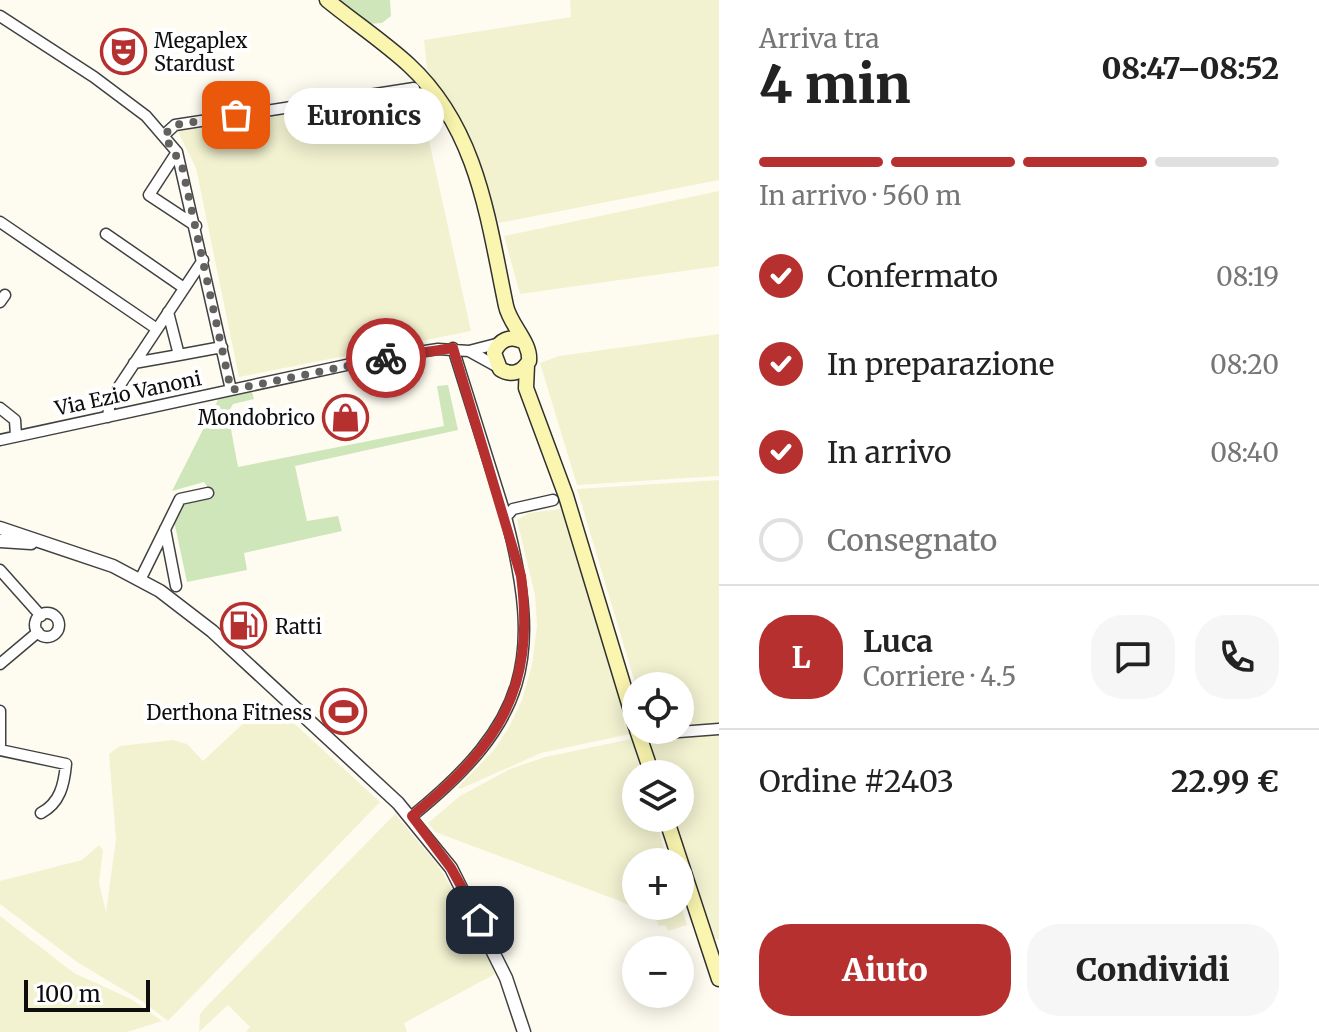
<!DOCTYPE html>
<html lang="it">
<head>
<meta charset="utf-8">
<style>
  body { margin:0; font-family:Merriweather,serif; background:#f6f6f6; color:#222; height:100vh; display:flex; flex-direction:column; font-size:30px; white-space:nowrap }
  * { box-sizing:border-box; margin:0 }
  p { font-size:26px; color:#767676 }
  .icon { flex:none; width:44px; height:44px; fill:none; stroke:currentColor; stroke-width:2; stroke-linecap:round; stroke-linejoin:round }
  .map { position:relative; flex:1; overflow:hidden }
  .panel { display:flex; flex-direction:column; background:#fff; width:600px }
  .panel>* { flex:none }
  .fabs { position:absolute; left:622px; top:672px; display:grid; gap:16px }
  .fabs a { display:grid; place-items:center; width:72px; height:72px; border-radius:50%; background:#fff; box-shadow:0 4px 20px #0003; font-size:40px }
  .scale { position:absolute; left:24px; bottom:20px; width:126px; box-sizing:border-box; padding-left:8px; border:4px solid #0e0e0e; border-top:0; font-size:22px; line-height:28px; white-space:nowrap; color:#0e0e0e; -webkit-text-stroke:6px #fff; paint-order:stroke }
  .pin { position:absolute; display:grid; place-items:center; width:68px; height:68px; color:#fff; margin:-34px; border-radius:16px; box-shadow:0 4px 12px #0006 }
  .courier { position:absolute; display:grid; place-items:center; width:80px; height:80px; margin:-40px; border:6px solid #b5302f; border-radius:50%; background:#fff; color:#222; box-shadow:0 2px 10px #0007 }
  .bubble { position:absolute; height:56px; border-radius:28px; background:#fff; box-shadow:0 4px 20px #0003; font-size:26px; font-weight:800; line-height:56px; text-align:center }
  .summary em { font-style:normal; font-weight:800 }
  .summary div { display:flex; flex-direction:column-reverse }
  .summary { display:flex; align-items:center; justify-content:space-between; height:136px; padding:0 40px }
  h1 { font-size:52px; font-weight:800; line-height:60px }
  .bar { display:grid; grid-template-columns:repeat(4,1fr); gap:12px 8px; align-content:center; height:96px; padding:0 40px }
  .bar i { height:10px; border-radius:6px; background:#e0e0e0 }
  .bar .active { background:#b5302f }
  .bar p { grid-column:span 4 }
  .line { display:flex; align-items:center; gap:20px; padding:0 40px; border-top:2px solid #e0e0e0 }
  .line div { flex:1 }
  .round { display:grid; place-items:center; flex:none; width:84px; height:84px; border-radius:32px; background:#f6f6f6 }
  ol { padding:0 40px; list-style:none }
  li { display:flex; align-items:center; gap:24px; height:88px }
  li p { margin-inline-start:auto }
  li .icon { padding:8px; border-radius:50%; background:#b5302f; color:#fff; stroke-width:4 }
  li:last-child { color:#767676 }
  li i { width:44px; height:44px; border:4px solid #e0e0e0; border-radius:50% }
  .cta { display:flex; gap:16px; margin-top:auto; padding:16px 40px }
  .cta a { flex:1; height:92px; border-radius:32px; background:#b5302f; color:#fff; font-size:32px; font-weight:800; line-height:92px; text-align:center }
  .cta a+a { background:#f6f6f6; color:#222 }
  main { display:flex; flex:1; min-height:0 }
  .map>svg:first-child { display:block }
  .farmland { fill:#f2f2d1 }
  .green { fill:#cfe6bb }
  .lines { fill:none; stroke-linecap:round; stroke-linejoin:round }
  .minor-casing { stroke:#414141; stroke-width:13 }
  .tertiary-casing { stroke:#414141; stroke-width:15 }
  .secondary-casing { stroke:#303030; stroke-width:17 }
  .minor { stroke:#fff; stroke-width:10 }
  .tertiary { stroke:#fff; stroke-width:12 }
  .secondary { stroke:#faf6af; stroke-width:14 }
  .done { stroke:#62615d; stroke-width:8; stroke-dasharray:0 14.4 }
  .route { stroke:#b5302f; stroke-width:10 }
  .labels { text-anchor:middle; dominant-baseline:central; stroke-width:8; stroke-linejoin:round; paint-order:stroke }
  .poi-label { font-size:20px; fill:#0e0e0e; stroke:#fff; text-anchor:start }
  .street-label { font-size:20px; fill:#0e0e0e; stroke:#fff }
</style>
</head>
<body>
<main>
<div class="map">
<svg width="719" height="1032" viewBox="0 0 719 1032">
  <rect width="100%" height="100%" fill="#fefcf0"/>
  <path class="farmland" d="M570,0h149v180l-220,43 -30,-90 -42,-64 -3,-29 147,-23z
    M407,94l17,24 47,213 -232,46 -43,-209 -19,-38z
    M719,191v75l-199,28 -16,-58z
    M719,334v142l-142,9 -37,-122 19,-7z
    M719,480v243l-39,2v-39h-44l-59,-197z
    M560,509l5,4 65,221 -89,19 -81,36 -2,-2 36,-37 15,-23 13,-27 10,-35 5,-39 -2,-31 -18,-75 12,-7z
    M263,705l12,1 105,96 -212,219 -26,-20 -65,-39 -77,-58v-23l82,-21 17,-15 4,5 -4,33 7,29 10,-73 -7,-85 11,-8 53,-6 14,4 16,17z
    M719,733v207l-9,-3 -38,-119h8v-44h-21l-10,-32 5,-4z
    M631,739l11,35h-6v44h19l13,44h-32v44h44v-6l7,25 -19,6 -3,-6 -6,1 -4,-8 -35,-17 -185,-69 -7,-9 32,-27 50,-27 35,-12z
    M395,814l42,50 39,64 19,46 -91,49 3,9h-161l4,-5 -22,-22 -29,27 1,-18 7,-8z
    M0,916l74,57 57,26 31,22 -35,11h-127z"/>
  <path class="green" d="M335,0h55l1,16 -9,7 -15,1z
    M448,385l10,45 -163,36 12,55 31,-5 4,15 -98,22 3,17 -60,12 -13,-61 8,-16 32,-8 -10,-15 -32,9 47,-93 33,-6 2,7 -21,5 -5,9 10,54 206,-41 -7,-40z"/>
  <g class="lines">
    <defs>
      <path id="minor" d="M0,16l94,61 52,39 31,36 54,238
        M164,135l11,-10 239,-37
        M177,152l-28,43 47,31
        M0,222l157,107
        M106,234l78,54
        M0,302l5,-7
        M453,348l53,169
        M179,355l43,-8
        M134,363l45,-8 -11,-43
        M498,367l-29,-16 31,-8
        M0,408l15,12 1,16
        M108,417l2,-17 93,-140
        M0,440l374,-81 64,-10 31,2
        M165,529l11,57
        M0,570l41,46
        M140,580l40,-81 28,-6
        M35 625a12 12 0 1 1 24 0a12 12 0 1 1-24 0Z
        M0,664l38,-32
        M0,711v34
        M639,735l80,-6
        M0,750l66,14c-2,21 -6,39 -25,49
        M412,816c116,-94 131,-157 94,-299l7,-8 40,-9"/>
      <path id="tertiary" d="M0,528l113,38 47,25 52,40 186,172 53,65 55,110 18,54
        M0,541l31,2"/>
      <path id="secondary" d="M327,0c27,22 57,42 82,65 69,64 79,155 97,241 4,19 25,36 23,55 -7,12 -18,15 -29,8l-6,-16c5,-13 16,-18 28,-12
        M527,365l-1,23 40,108 70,231
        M637,730l15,44
        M666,818l53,161"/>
    </defs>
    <use href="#minor" class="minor-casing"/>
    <use href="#tertiary" class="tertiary-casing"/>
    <use href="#secondary" class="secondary-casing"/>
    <use href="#minor" class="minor"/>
    <use href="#tertiary" class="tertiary"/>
    <use href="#secondary" class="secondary"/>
  </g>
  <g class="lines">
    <path class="done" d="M236,115l-61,10 -11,10 18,31 49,224 155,-32"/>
    <path class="route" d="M386,358l67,-10 68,228c15,115 -23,170 -109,240l39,52 29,52"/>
  </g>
  <defs>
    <symbol id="theatre-ring" viewBox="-11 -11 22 22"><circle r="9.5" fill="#fff" stroke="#b5302f" stroke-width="1.5"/><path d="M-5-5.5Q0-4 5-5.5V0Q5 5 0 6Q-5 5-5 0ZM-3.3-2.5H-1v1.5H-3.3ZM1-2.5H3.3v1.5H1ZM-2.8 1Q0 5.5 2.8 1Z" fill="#b5302f"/></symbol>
    <symbol id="shop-ring" viewBox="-11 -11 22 22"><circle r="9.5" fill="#fff" stroke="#b5302f" stroke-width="1.5"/><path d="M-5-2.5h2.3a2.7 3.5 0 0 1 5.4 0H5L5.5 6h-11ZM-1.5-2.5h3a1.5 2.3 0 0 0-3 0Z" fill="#b5302f"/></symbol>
    <symbol id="fuel-ring" viewBox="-11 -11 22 22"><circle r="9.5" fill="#fff" stroke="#b5302f" stroke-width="1.5"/><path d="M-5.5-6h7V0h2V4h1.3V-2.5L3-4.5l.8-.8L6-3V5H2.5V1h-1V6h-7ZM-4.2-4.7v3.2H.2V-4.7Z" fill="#b5302f"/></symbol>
    <symbol id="stadium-ring" viewBox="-11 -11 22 22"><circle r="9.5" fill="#fff" stroke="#b5302f" stroke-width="1.5"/><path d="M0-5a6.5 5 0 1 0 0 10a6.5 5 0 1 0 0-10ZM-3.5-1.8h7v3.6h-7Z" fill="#b5302f"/></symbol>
  </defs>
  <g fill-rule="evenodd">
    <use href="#theatre-ring" x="98" y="26" width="51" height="51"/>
    <use href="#shop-ring" x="320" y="392" width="51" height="51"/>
    <use href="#fuel-ring" x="218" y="600" width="51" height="51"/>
    <use href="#stadium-ring" x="318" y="686" width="51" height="51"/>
  </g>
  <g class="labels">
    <g class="poi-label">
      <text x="154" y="40">Megaplex<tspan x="154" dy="23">Stardust</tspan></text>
      <text x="315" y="417" text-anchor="end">Mondobrico</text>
      <text x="275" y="626">Ratti</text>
      <text x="312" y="712" text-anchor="end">Derthona Fitness</text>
    </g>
    <g class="street-label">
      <text transform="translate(128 393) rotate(-12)">Via Ezio Vanoni</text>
    </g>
  </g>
</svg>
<div class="fabs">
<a><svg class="icon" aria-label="locate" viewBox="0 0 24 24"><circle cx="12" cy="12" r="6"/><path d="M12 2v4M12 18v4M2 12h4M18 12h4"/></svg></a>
<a><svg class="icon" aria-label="layers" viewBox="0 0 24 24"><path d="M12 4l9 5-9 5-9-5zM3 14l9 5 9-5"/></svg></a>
<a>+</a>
<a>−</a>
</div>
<div class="scale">100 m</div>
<div class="pin" style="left:236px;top:115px;background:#ea580c"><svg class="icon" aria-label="bag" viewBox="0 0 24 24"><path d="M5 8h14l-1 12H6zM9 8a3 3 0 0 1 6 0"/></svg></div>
<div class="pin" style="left:480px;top:920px;background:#1f2937"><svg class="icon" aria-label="home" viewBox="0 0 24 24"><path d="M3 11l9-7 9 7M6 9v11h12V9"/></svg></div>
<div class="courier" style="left:386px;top:358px"><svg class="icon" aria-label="bike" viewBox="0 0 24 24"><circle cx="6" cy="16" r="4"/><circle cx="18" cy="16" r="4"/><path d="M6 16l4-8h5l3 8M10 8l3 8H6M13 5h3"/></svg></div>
<div class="bubble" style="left:284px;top:88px;width:160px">Euronics</div>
</div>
<section class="panel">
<div class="summary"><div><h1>4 min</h1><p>Arriva tra</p></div><em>08:47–08:52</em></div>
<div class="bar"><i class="active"></i><i class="active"></i><i class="active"></i><i></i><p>In arrivo · 560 m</p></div>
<ol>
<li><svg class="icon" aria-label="check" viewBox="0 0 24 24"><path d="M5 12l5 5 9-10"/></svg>Confermato<p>08:19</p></li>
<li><svg class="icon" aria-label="check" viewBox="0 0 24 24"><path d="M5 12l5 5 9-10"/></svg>In preparazione<p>08:20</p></li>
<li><svg class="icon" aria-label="check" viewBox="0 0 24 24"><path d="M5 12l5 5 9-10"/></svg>In arrivo<p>08:40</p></li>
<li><i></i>Consegnato</li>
</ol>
<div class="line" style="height:144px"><b class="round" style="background:#b5302f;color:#fff">L</b><div><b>Luca</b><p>Corriere · 4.5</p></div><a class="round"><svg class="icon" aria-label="chat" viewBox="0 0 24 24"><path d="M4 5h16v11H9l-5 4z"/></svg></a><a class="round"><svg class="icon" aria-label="phone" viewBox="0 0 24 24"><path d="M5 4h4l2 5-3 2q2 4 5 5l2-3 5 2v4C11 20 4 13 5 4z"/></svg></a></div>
<div class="line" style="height:104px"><div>Ordine #2403</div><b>22.99 €</b></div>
<div class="cta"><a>Aiuto</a><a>Condividi</a></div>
</section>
</main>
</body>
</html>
